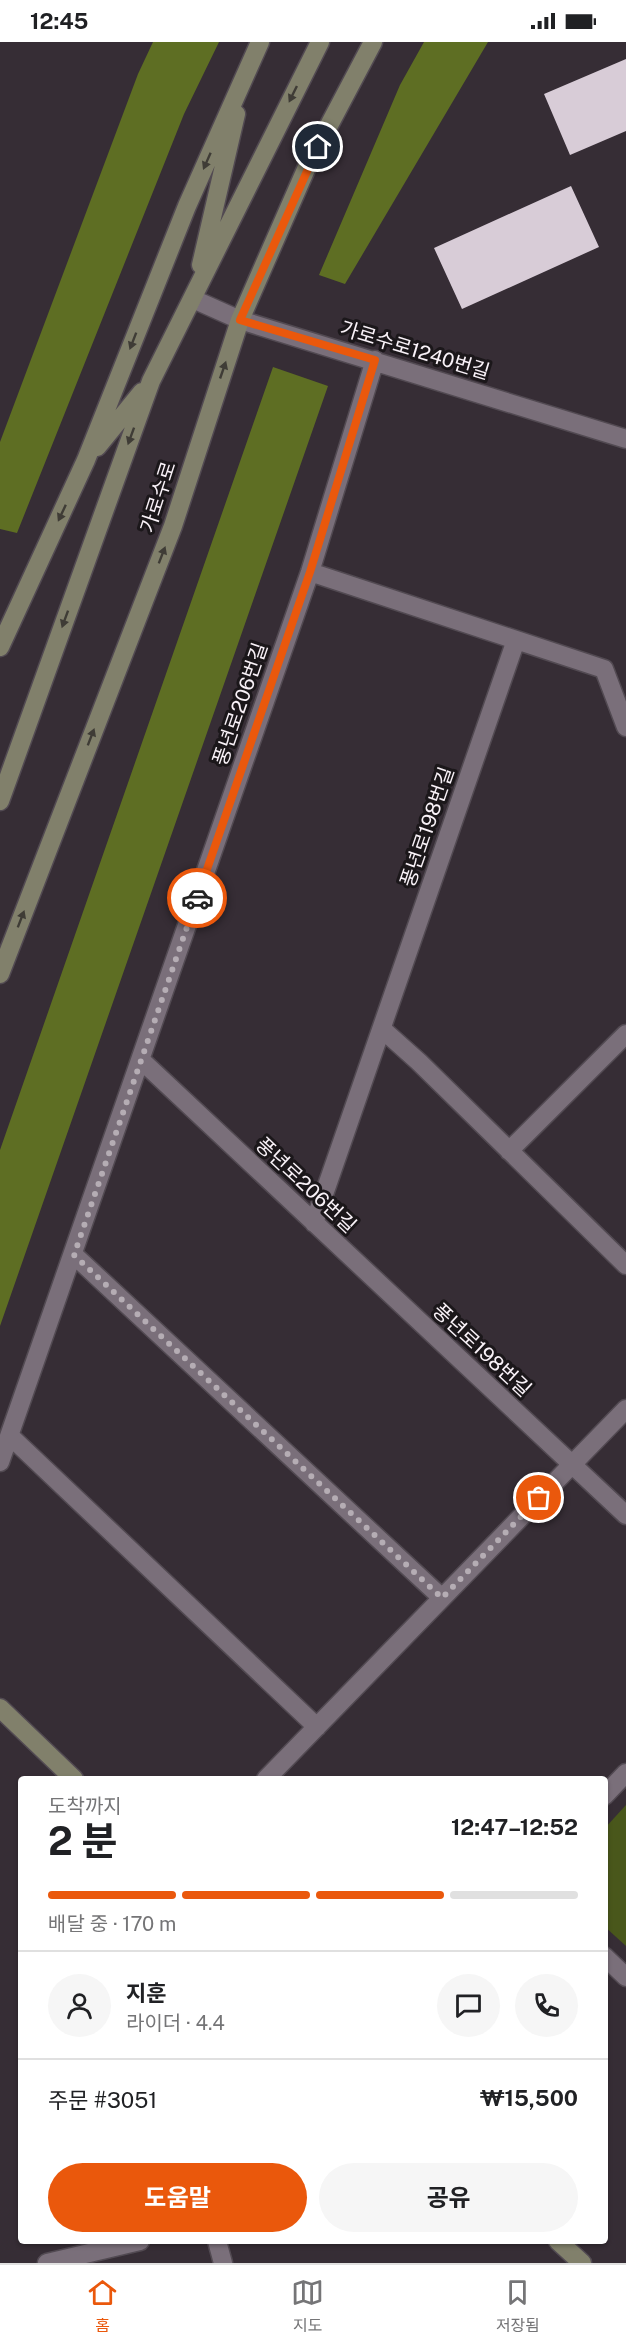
<!DOCTYPE html>
<html lang="ko">
<head>
<meta charset="utf-8">
<style>
  body { margin:0; font-family:"Public Sans","Noto Sans KR",sans-serif; background:#f6f6f6; color:#202124; height:100vh; display:flex; flex-direction:column; font-size:22px; white-space:nowrap }
  * { box-sizing:border-box; margin:0 }
  p { font-size:20px; color:#757577 }
  .icon { flex:none; width:33px; height:33px; fill:none; stroke:currentColor; stroke-width:2; stroke-linecap:round; stroke-linejoin:round }
  .map { position:relative; flex:1; overflow:hidden }
  .details { position:absolute; left:18px; top:1734px; width:590px; height:468px; display:flex; flex-direction:column; background:#fff; border-radius:6px; box-shadow:0 2px 4px #0004 }
  .details>* { flex:none }
  .pin { position:absolute; display:grid; place-items:center; width:51px; height:51px; color:#fff; margin:-26px; border:3px solid #fff; border-radius:50%; box-shadow:0 2px 6px #0007 }
  .courier { position:absolute; display:grid; place-items:center; width:60px; height:60px; margin:-30px; border:4px solid #ea580c; border-radius:50%; background:#fff; color:#222; box-shadow:0 2px 8px #0007 }
  .head em { font-style:normal; font-weight:700 }
  .head div { display:flex; flex-direction:column-reverse }
  .head { display:flex; align-items:center; justify-content:space-between; height:102px; padding:0 30px }
  h1 { font-size:39px; font-weight:700; line-height:45px }
  .bar { display:grid; grid-template-columns:repeat(4,1fr); gap:9px 6px; align-content:center; height:72px; padding:0 30px }
  .bar i { height:8px; border-radius:4px; background:#e0e0e0 }
  .bar .on { background:#ea580c }
  .bar p { grid-column:span 4 }
  .line { display:flex; align-items:center; gap:15px; padding:0 30px; border-top:2px solid #e0e0e0 }
  .line div { flex:1 }
  .round { display:grid; place-items:center; flex:none; width:63px; height:63px; border-radius:32px; background:#f6f6f6 }
  .action { display:flex; gap:12px; margin-top:auto; padding:12px 30px }
  .action a { flex:1; height:69px; border-radius:36px; background:#ea580c; color:#fff; font-size:24px; font-weight:700; line-height:69px; text-align:center }
  .action a+a { background:#f6f6f6; color:#202124 }
  .status { display:flex; justify-content:space-between; align-items:center; height:42px; padding:0 30px; background:#fff; direction:ltr }
  .status svg { height:16px; fill:currentColor }
  .tabs { display:flex; justify-content:space-around; align-items:center; height:84px; border-top:2px solid #e0e0e0; background:#fff; font-size:16px; color:#757577 }
  .tabs a { display:grid; justify-items:center; gap:3px }
  .tabs .on { color:#ea580c }
  .map>svg:first-child { display:block }
  .green { fill:#49571b }
  .forest { fill:#5e6e23 }
  .building { fill:#d8ccd7 }
  .lines { fill:none; stroke-linecap:round; stroke-linejoin:round }
  .street-casing { stroke:#524a52; stroke-width:21 }
  .secondary-casing { stroke:#524a52; stroke-width:21 }
  .street { stroke:#7a6f7a; stroke-width:18 }
  .secondary { stroke:#81806b; stroke-width:18 }
  .oneway { fill:#3f3c36 }
  .done { stroke:#b5adb4; stroke-width:6; stroke-dasharray:0 10.8 }
  .route { stroke:#ea580c; stroke-width:8 }
  .labels { text-anchor:middle; dominant-baseline:central; stroke-width:6; stroke-linejoin:round; paint-order:stroke }
  .street-label { font-size:20px; fill:#f9f2f8; stroke:#1b171a }
</style>
</head>
<body>
<div class="status"><b>12:45</b><svg viewBox="0 0 49 12"><path d="M0 12V9h3v3zM5 12V6h3v6zM10 12V3h3v9zM15 12V0h3v12zM26 1h20v11H26zM47 4h2v5h-2z"/></svg></div>
<div class="map">
<svg width="626" height="2221" viewBox="0 0 626 2221">
  <rect width="100%" height="100%" fill="#362d35"/>
  <path class="green" d="M626,1763v141l-22,-20 1,-98z"/>
  <path class="forest" d="M153,0h66l-35,72 -167,419 -17,-4v-87l138,-368z
    M424,0h64l-143,242 -26,-9 81,-190z
    M273,325l55,19 -328,940v-176z"/>
  <path class="building" d="M626,17v72l-56,24 -26,-61z
    M571,144l28,61 -137,62 -28,-61z"/>
  <g class="lines">
    <defs>
      <path id="street" d="M193,257l47,21 386,119
        M310,530l294,97 22,58
        M382,987l37,33 207,203
        M141,1018l485,455
        M509,1109l117,-117
        M314,1181l202,-583
        M74,1213l368,343
        M10,1394l307,291
        M0,1420l310,-890 65,-212
        M266,1737l360,-370
        M604,1754l22,-23
        M604,1914l22,21
        M217,2199l6,22
        M47,2221l93,-22"/>
      <path id="secondary" d="M201,223l35,-151
        M97,405l45,-55
        M0,605l86,-187 101,-254 73,-164
        M0,759l151,-420 169,-339
        M0,932l173,-448 67,-206 67,-153 66,-125
        M0,1666l74,71
        M558,2199l24,22"/>
    </defs>
    <use href="#street" class="street-casing"/>
    <use href="#secondary" class="secondary-casing"/>
    <use href="#street" class="street"/>
    <use href="#secondary" class="secondary"/>
  </g>
  <defs><path id="oneway-solid" d="M-6-.8H1V-3.2L6.5 0L1 3.2V.8H-6Z" transform="scale(1.5)"/></defs>
  <g class="oneway">
    <use href="#oneway-solid" transform="translate(293 52) rotate(116)"/>
    <use href="#oneway-solid" transform="translate(207 119) rotate(114)"/>
    <use href="#oneway-solid" transform="translate(133 299) rotate(111)"/>
    <use href="#oneway-solid" transform="translate(223 328) rotate(-71)"/>
    <use href="#oneway-solid" transform="translate(131 394) rotate(110)"/>
    <use href="#oneway-solid" transform="translate(62 471) rotate(115)"/>
    <use href="#oneway-solid" transform="translate(162 513) rotate(-69)"/>
    <use href="#oneway-solid" transform="translate(65 577) rotate(110)"/>
    <use href="#oneway-solid" transform="translate(91 695) rotate(-69)"/>
    <use href="#oneway-solid" transform="translate(21 877) rotate(-69)"/>
  </g>
  <g class="lines">
    <path class="done" d="M197,856l-123,357 368,343 97,-100"/>
    <path class="route" d="M197,856l113,-326 65,-212 -135,-40 78,-173"/>
  </g>
  <g class="labels">
    <g class="street-label">
      <text transform="translate(415 308) rotate(17)">가로수로1240번길</text>
      <text transform="translate(158 455) rotate(-72)">가로수로</text>
      <text transform="translate(240 662) rotate(-71)">풍년로206번길</text>
      <text transform="translate(427 785) rotate(-71)">풍년로198번길</text>
      <text transform="translate(306 1143) rotate(43)">풍년로206번길</text>
      <text transform="translate(482 1308) rotate(43)">풍년로198번길</text>
    </g>
  </g>
</svg>
<div class="pin" style="left:539px;top:1456px;background:#ea580c"><svg class="icon" aria-label="bag" viewBox="0 0 24 24"><path d="M5 8h14l-1 12H6zM9 8a3 3 0 0 1 6 0"/></svg></div>
<div class="pin" style="left:318px;top:105px;background:#1f2937"><svg class="icon" aria-label="home" viewBox="0 0 24 24"><path d="M3 11l9-7 9 7M6 9v11h12V9"/></svg></div>
<div class="courier" style="left:197px;top:856px"><svg class="icon" aria-label="car" viewBox="0 0 24 24"><path d="M5 17H2v-5l4-1 3-4h7l3 4 3 1v5h-3M9 17h6M6 11h13"/><circle cx="7" cy="17" r="2"/><circle cx="17" cy="17" r="2"/></svg></div>
<section class="details">
<div class="head"><div><h1>2 분</h1><p>도착까지</p></div><em>12:47–12:52</em></div>
<div class="bar"><i class="on"></i><i class="on"></i><i class="on"></i><i></i><p>배달 중 · 170 m</p></div>
<div class="line" style="height:108px"><a class="round"><svg class="icon" aria-label="person" viewBox="0 0 24 24"><circle cx="12" cy="8" r="4"/><path d="M4 21q1-7 8-7t8 7"/></svg></a><div><b>지훈</b><p>라이더 · 4.4</p></div><a class="round"><svg class="icon" aria-label="chat" viewBox="0 0 24 24"><path d="M4 5h16v11H9l-5 4z"/></svg></a><a class="round"><svg class="icon" aria-label="phone" viewBox="0 0 24 24"><path d="M5 4h4l2 5-3 2q2 4 5 5l2-3 5 2v4C11 20 4 13 5 4z"/></svg></a></div>
<div class="line" style="height:78px"><div>주문 #3051</div><b>₩15,500</b></div>
<div class="action"><a>도움말</a><a>공유</a></div>
</section>
</div>
<nav class="tabs">
<a class="on"><svg class="icon" aria-label="home" viewBox="0 0 24 24"><path d="M3 11l9-7 9 7M6 9v11h12V9"/></svg>홈</a>
<a><svg class="icon" aria-label="map" viewBox="0 0 24 24"><path d="M3 6l6-2 6 2 6-2v14l-6 2-6-2-6 2zM9 4v14M15 6v14"/></svg>지도</a>
<a><svg class="icon" aria-label="saved" viewBox="0 0 24 24"><path d="M7 4h10v16l-5-4-5 4z"/></svg>저장됨</a>
</nav>
</body>
</html>
